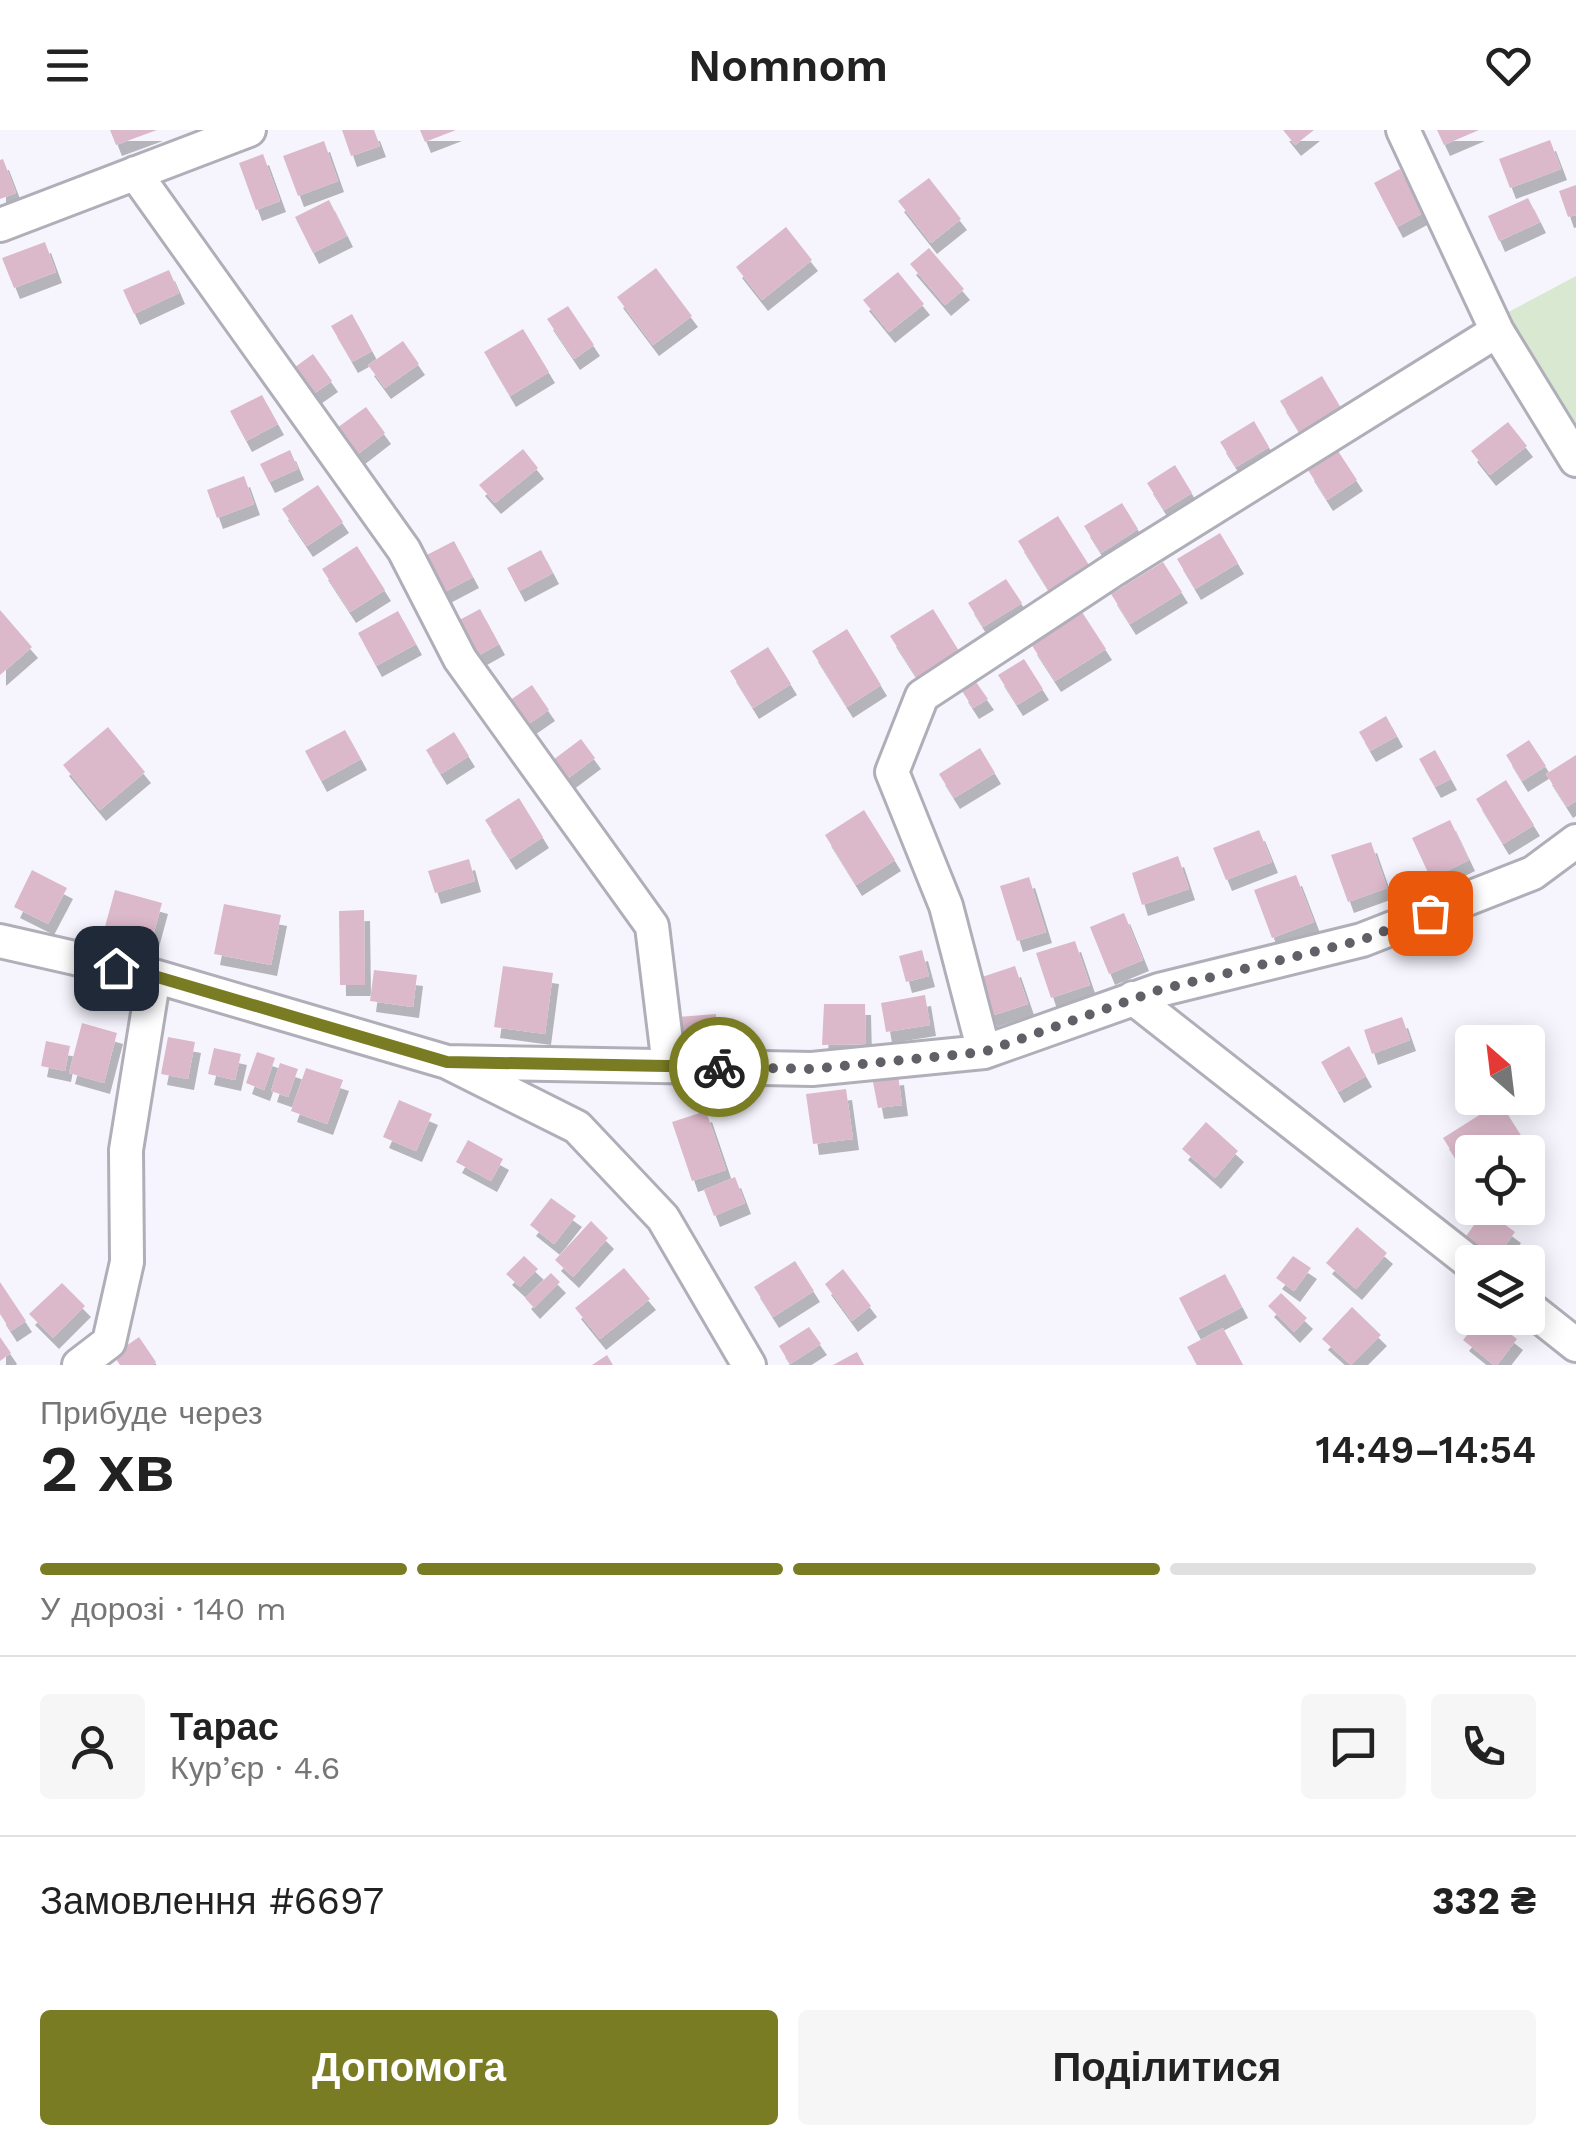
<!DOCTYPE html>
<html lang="uk">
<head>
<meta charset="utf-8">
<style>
  body { margin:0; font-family:"Work Sans",sans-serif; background:#f6f6f6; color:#222; height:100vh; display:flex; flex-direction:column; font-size:38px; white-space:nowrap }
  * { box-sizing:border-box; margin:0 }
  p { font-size:32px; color:#767676 }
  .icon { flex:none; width:55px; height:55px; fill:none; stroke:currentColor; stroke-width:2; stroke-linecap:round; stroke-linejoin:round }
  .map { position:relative; height:1235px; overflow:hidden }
  .drawer { display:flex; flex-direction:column; background:#fff; flex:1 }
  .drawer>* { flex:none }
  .needle { width:65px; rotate:332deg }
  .controls { position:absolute; left:1455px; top:895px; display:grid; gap:20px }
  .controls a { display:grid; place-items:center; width:90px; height:90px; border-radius:10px; background:#fff; box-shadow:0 5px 25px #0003; font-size:50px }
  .pin { position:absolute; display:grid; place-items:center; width:85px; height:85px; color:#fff; margin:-42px; border-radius:20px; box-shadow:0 5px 15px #0006 }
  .courier { position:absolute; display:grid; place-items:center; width:100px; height:100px; margin:-50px; border:8px solid #7a7c24; border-radius:50%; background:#fff; color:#222; box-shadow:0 2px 12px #0007 }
  .headline em { font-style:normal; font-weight:600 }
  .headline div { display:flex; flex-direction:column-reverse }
  .headline { display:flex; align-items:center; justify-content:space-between; height:170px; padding:0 40px }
  h1 { font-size:65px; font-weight:600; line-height:75px }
  .bar { display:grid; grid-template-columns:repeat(4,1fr); gap:15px 10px; align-content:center; height:120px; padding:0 40px }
  .bar i { height:12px; border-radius:8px; background:#e0e0e0 }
  .bar .selected { background:#7a7c24 }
  .bar p { grid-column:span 4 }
  .line { display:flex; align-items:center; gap:25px; padding:0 40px; border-top:2px solid #e0e0e0 }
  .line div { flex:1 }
  .round { display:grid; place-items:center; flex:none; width:105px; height:105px; border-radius:10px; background:#f6f6f6 }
  .primary-button { display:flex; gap:20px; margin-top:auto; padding:20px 40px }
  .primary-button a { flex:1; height:115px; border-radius:10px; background:#7a7c24; color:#fff; font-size:40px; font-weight:600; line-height:115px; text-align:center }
  .primary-button a+a { background:#f6f6f6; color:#222 }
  header { display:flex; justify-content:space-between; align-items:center; height:130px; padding:0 40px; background:#fff; font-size:45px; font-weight:600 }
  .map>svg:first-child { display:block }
  .green { fill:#d8e8d1 }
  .building { fill:#dcb9ca; filter:url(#shadow) }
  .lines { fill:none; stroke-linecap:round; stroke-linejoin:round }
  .minor-casing { stroke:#b0afb9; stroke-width:38 }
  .minor { stroke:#fff; stroke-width:32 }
  .done { stroke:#616066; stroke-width:10; stroke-dasharray:0 18 }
  .route { stroke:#7a7c24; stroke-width:12 }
</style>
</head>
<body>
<header><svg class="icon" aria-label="menu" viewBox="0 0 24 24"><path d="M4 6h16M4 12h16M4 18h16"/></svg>Nomnom<svg class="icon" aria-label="heart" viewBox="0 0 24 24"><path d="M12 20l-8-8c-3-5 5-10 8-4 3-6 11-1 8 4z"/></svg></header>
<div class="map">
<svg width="1576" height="1235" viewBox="0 0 1576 1235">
  <defs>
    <filter id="shadow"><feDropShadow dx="6" dy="11" stdDeviation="0" flood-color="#0004"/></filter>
  </defs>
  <rect width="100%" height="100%" fill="#f6f5fe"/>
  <path class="green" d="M1576,146v162l-73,-123z"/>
  <path class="building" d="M110,0h47l-41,15z
    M342,0h32l6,16 -29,10z
    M420,0h36l-31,12z
    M1283,0h31l-19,15z
    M1437,0h42l-35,15z
    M1550,10l11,29 -51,19 -11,-29z
    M324,11l14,40 -40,15 -15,-40z
    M263,24l17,47 -24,9 -17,-47z
    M3,29l13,34 -16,6v-39z
    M1400,39l23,44 -26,14 -23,-44z
    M929,48l32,41 -30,24 -33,-42z
    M1576,55v30l-8,2 -9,-26z
    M1528,68l12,24 -41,19 -11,-25z
    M329,70l18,36 -34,17 -18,-36z
    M786,97l26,33 -50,40 -26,-33z
    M45,112l11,30 -42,16 -12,-30z
    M929,118l35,41 -19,16 -35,-41z
    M656,138l36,48 -39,29 -36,-48z
    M169,140l10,23 -45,21 -11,-24z
    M898,142l26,32 -35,28 -26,-32z
    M568,176l26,39 -20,14 -27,-40z
    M352,184l20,37 -20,11 -21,-36z
    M523,199l26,43 -39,24 -26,-44z
    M403,211l16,23 -34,24 -17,-23z
    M313,224l19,27 -23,16 -18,-27z
    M1322,246l19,32 -41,25 -20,-32z
    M262,265l16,29 -32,17 -16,-30z
    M366,277l19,26 -31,24 -20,-27z
    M1254,291l15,26 -33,20 -16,-25z
    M1508,292l19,24 -37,29 -19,-24z
    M523,319l15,19 -43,35 -16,-18z
    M290,320l8,19 -29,13 -9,-18z
    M1338,321l19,29 -30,20 -19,-30z
    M1175,335l17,28 -28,17 -17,-27z
    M244,346l10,28 -37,14 -10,-28z
    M318,355l25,37 -36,24 -25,-37z
    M1122,373l16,26 -37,24 -17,-27z
    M1058,386l31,49 -40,26 -31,-50z
    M1220,403l18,30 -43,26 -18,-30z
    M454,411l19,36 -36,19 -20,-36z
    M357,416l28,44 -35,22 -28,-43z
    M541,420l12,23 -34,18 -12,-23z
    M1163,432l19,30 -52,32 -19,-30z
    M1006,449l16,24 -39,24 -15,-24z
    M480,479l19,35 -27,15 -20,-35z
    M933,479l26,42 -42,27 -27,-42z
    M0,480l32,37 -32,28z
    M398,481l18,33 -40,22 -18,-33z
    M1082,482l24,37 -51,32 -24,-37z
    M847,499l34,56 -34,22 -35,-56z
    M768,517l23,37 -38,24 -23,-37z
    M1024,529l19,30 -26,16 -19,-30z
    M976,552l12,17 -15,9 -11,-17z
    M532,555l17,25 -29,20 -17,-25z
    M1386,586l11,20 -27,15 -11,-19z
    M108,597l37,45 -45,38 -37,-45z
    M345,600l16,29 -40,22 -16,-30z
    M454,602l15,24 -28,18 -15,-24z
    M581,609l14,19 -36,27 -14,-19z
    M1529,610l17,26 -24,15 -16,-26z
    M980,618l15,25 -41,25 -15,-24z
    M1435,620l16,29 -16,8 -16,-28z
    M1576,625v46l-9,6 -21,-33z
    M1506,650l28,45 -31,19 -27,-45z
    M519,668l24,39 -33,22 -25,-39z
    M864,680l31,50 -39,25 -31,-50z
    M1450,690l19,40 -38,19 -19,-41z
    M1259,700l13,32 -46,18 -13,-32z
    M1371,712l16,46 -39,14 -17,-47z
    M1178,726l11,33 -47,16 -10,-32z
    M469,729l6,22 -40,12 -7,-22z
    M32,740l35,18 -19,36 -34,-17z
    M1296,745l18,47 -42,16 -18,-48z
    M1029,747l17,55 -29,9 -17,-55z
    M115,760l47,13 -12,44 -47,-13z
    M224,774l57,11 -10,50 -57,-11z
    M364,780l1,75h-25l-1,-74z
    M1124,783l19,47 -34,14 -19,-47z
    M1075,811l15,44 -39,13 -15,-45z
    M922,820l7,26 -23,6 -7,-26z
    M503,836l50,7 -8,61 -51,-7z
    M1015,836l13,38 -37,12 -12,-38z
    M374,840l43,5 -4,32 -43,-6z
    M925,865l5,30 -44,7 -5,-29z
    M824,874h41l1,40 -44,1z
    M716,884l2,31 -39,3 -1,-31z
    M1402,887l8,23 -38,14 -8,-24z
    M82,893l35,10 -13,50 -35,-10z
    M168,907l27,5 -7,37 -27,-5z
    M46,911l24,5 -5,25 -24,-5z
    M1349,916l17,30 -28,16 -17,-30z
    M214,918l27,6 -6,26 -27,-6z
    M257,922l18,6 -11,32 -18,-7z
    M280,933l18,6 -10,28 -17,-6z
    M306,938l37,12 -16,44 -36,-13z
    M898,944l4,31 -24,3 -6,-31z
    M846,959l7,50 -40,5 -7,-50z
    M399,970l33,14 -16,37 -33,-14z
    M1500,972l22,35 -25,15h-25v16l-7,5 -22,-35z
    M706,981l20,59 -34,11 -20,-59z
    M1206,992l32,29 -23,27 -33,-29z
    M468,1010l35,19 -12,22 -35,-19z
    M735,1047l10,26 -31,13 -10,-26z
    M551,1068l25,18 -22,28 -24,-19z
    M1485,1080l30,22 -19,26 -30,-22z
    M591,1091l17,17 -35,39 -18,-17z
    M1357,1097l30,26 -31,36 -30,-26z
    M524,1126l14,13 -18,18 -14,-13z
    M1293,1126l18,12 -17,23 -18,-13z
    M795,1131l19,30 -41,26 -19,-30z
    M624,1138l26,31 -50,40 -25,-31z
    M843,1139l28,37 -19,15 -27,-37z
    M551,1143l9,9 -26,26 -9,-10z
    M1225,1144l17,33 -46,24 -17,-33z
    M0,1152l26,39 -15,10 -11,-17z
    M62,1153l23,23 -32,32 -24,-24z
    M1281,1163l26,25 -13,14 -26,-26z
    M1352,1177l29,28 -30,30 -29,-26z
    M1481,1188h9l27,21 -20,26h-3l-31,-25z
    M809,1197l12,17 -31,20 -11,-18z
    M1223,1198l20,37h-46l-10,-18z
    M0,1207l11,16 -11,8z
    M139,1207l17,25 -4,3h-32l-7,-10z
    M857,1222l7,13h-31z
    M607,1225l6,10h-21z"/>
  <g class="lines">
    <defs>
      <path id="minor" d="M1403,0l94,201 79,129
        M135,43l269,377 56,109 192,267 17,140
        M0,95l249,-95
        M0,811l154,35 293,86 130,65 86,91 86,147
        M1133,868l339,266
        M984,922l-38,-146 -54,-134 30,-76 193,-127 382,-238
        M447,932l365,7 172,-17 175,-62 203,-50 171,-67 43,-32
        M1528,1177l48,38
        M79,1235l30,-23 18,-80 -1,-112 28,-174"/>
    </defs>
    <use href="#minor" class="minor-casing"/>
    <use href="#minor" class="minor"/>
  </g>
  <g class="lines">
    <path class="done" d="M719,937l93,2 172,-17 175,-62 203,-50 68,-27"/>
    <path class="route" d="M116,838l38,8 293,86 272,5"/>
  </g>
</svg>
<div class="controls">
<a><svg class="needle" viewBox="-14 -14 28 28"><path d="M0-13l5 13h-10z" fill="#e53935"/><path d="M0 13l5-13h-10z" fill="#767676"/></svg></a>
<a><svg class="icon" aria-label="locate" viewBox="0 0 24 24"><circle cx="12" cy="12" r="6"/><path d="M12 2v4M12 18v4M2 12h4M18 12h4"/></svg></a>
<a><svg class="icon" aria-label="layers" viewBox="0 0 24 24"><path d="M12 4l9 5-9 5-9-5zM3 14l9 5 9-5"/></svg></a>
</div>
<div class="pin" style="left:1430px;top:783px;background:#ea580c"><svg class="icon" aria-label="bag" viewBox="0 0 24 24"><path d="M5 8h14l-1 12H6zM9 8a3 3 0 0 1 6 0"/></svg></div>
<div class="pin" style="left:116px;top:838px;background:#1f2937"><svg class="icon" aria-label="home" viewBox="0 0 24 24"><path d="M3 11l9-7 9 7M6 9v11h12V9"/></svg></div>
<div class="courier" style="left:719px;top:937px"><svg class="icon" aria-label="bike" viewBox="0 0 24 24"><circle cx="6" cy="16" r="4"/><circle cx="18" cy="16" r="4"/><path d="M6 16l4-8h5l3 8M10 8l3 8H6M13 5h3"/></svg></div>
</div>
<section class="drawer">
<div class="headline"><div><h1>2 хв</h1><p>Прибуде через</p></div><em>14:49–14:54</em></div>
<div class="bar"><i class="selected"></i><i class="selected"></i><i class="selected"></i><i></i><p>У дорозі · 140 m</p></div>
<div class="line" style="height:180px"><a class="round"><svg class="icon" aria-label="person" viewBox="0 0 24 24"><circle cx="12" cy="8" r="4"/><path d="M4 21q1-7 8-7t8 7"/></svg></a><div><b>Тарас</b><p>Кур’єр · 4.6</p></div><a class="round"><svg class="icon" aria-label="chat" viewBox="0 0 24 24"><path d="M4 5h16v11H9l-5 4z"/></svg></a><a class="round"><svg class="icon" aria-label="phone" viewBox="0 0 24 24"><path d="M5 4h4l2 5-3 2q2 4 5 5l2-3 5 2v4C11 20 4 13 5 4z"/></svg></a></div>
<div class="line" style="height:130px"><div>Замовлення #6697</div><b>332 ₴</b></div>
<div class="primary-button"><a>Допомога</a><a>Поділитися</a></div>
</section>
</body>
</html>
